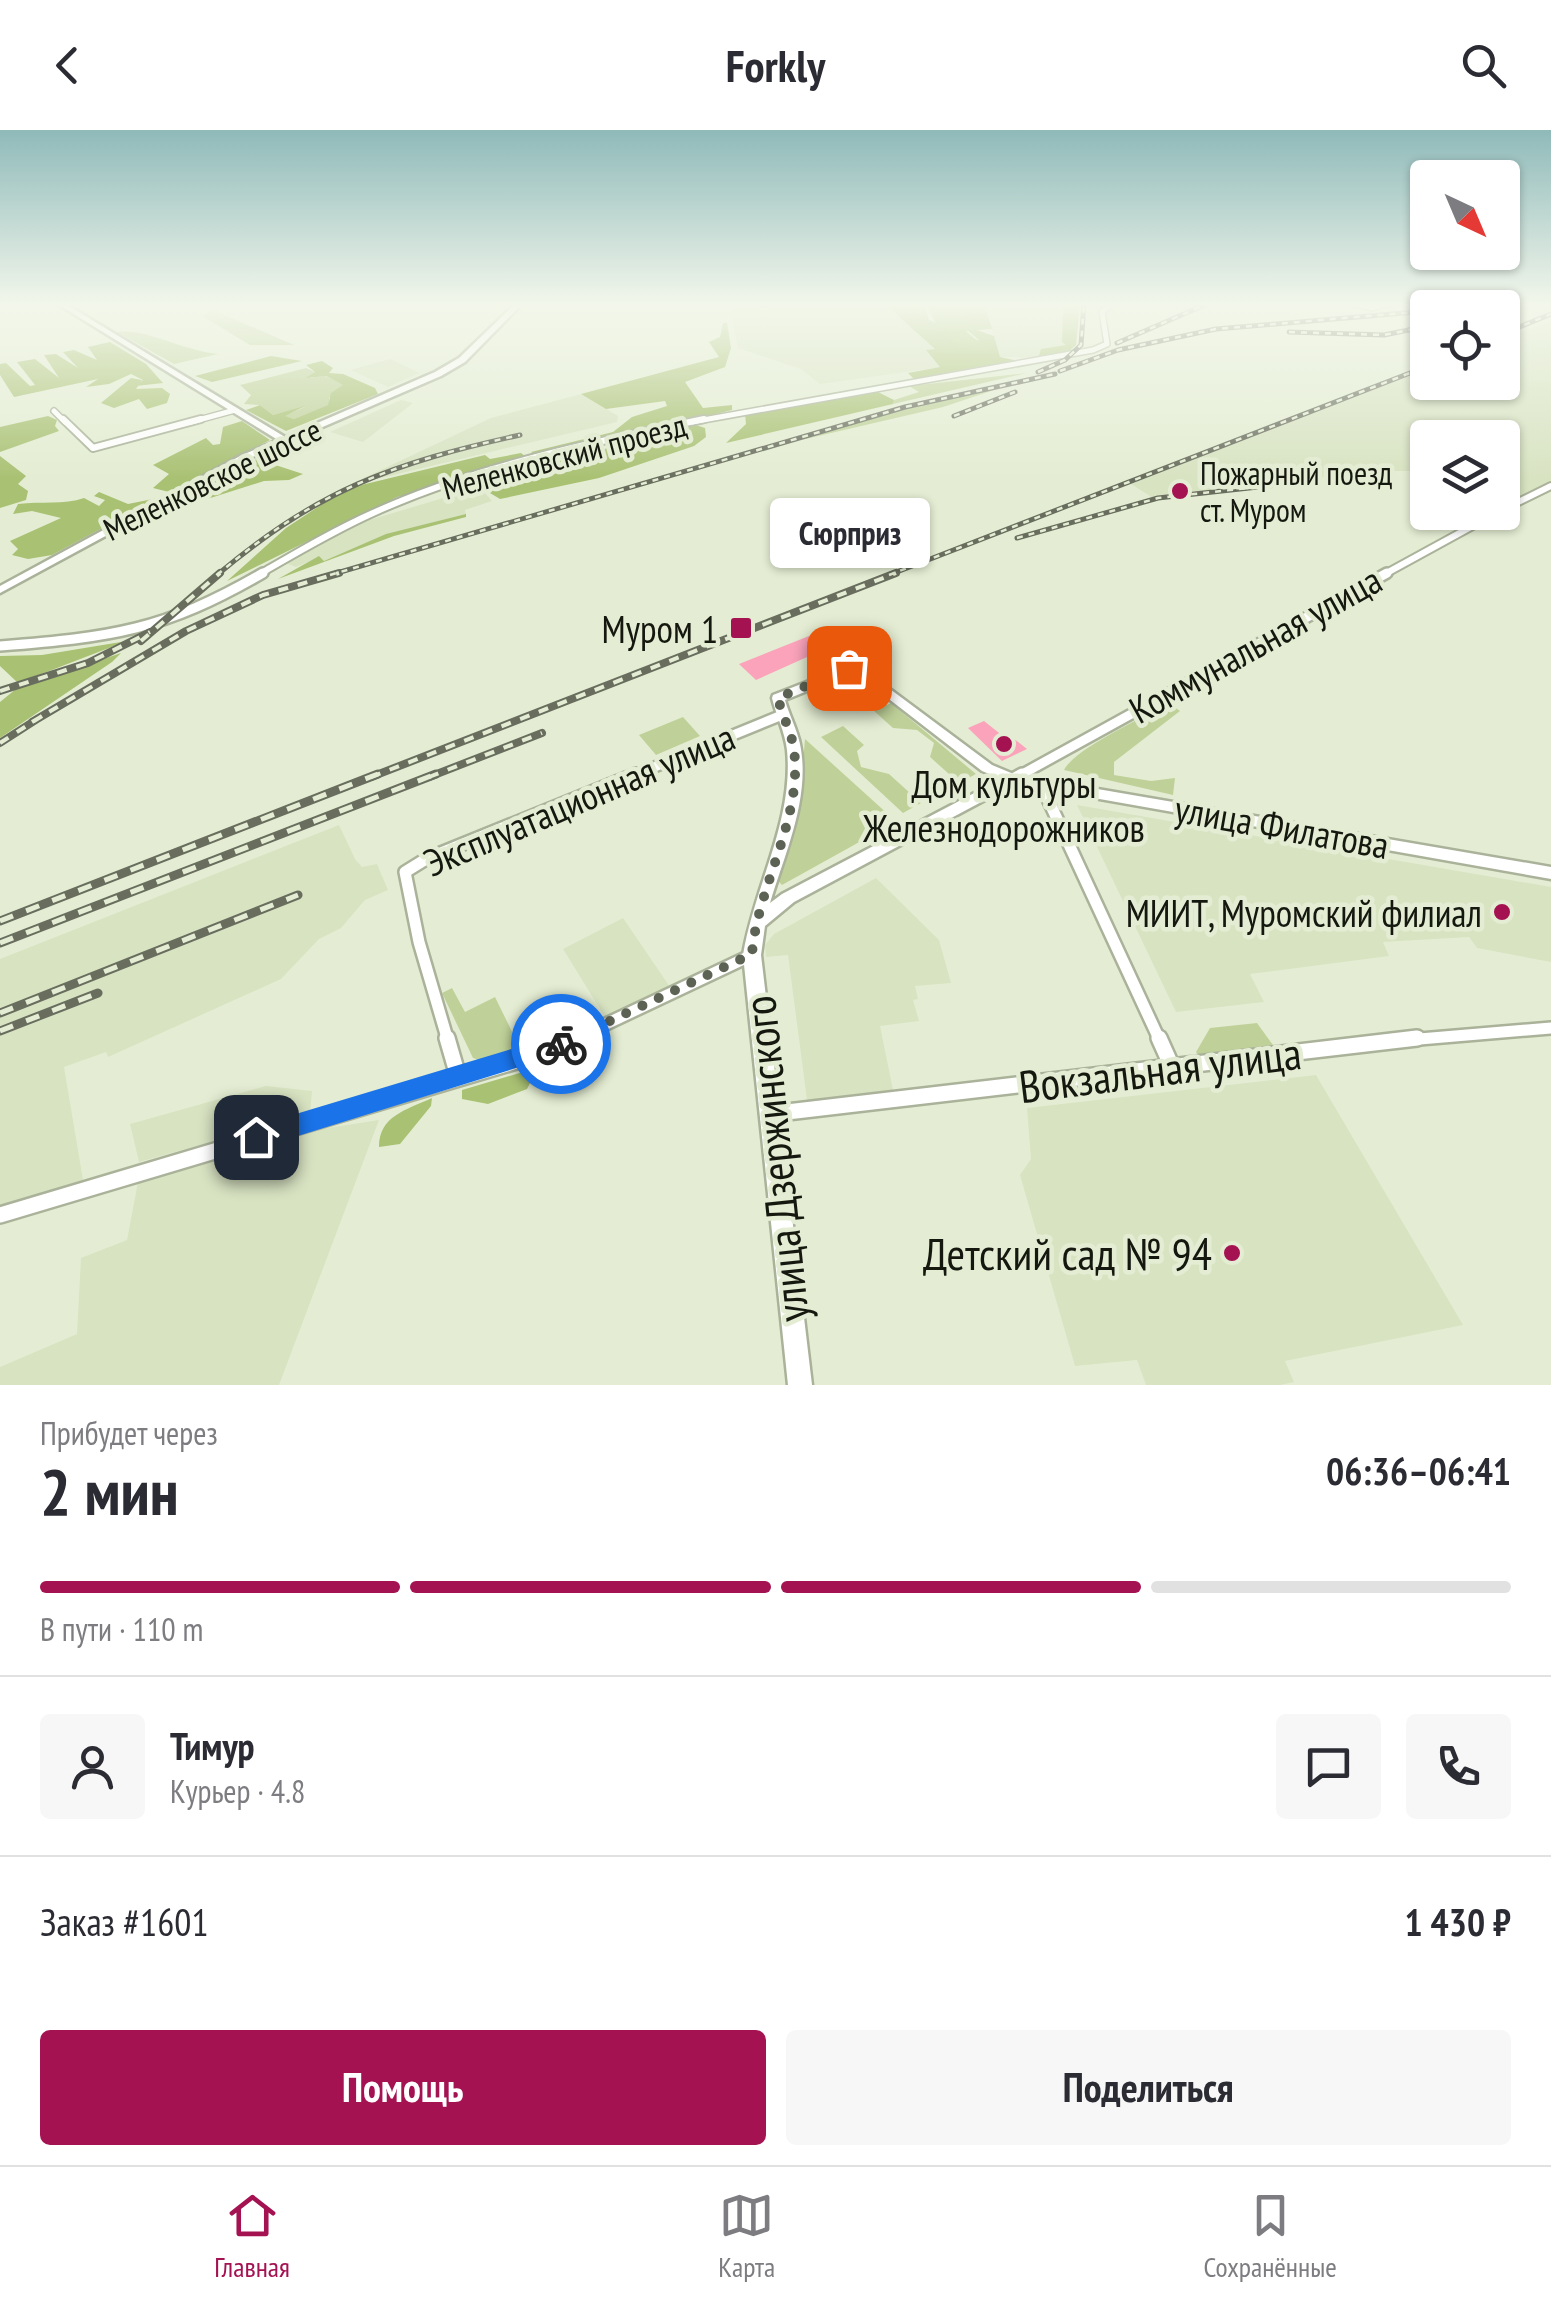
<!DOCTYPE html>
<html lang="ru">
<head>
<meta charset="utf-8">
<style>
  body { margin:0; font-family:"PT Sans Narrow",sans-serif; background:#f7f7f7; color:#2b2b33; height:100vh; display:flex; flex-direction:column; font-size:38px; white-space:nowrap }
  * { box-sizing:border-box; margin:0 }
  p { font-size:32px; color:#7c7c81 }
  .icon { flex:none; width:55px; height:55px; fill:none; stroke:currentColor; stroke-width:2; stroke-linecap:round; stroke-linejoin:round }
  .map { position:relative; height:1255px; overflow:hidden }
  .details { display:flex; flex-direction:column; background:#fff; flex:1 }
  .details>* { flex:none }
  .needle { width:65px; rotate:136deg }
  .controls { position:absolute; left:1410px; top:30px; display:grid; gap:20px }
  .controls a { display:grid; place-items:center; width:110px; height:110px; border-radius:10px; background:#fff; box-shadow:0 2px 8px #0004; font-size:50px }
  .pin { position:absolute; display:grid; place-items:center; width:85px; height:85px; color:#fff; margin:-42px; border-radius:20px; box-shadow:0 5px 15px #0006 }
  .courier { position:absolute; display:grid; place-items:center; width:100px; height:100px; margin:-50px; border:8px solid #1a73e8; border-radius:50%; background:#fff; color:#222; box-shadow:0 2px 12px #0007 }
  .bubble { position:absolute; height:70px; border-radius:10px; background:#fff; box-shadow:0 2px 8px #0004; font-size:32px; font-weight:700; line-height:70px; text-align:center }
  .summary em { font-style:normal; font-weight:700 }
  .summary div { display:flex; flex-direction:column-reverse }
  .summary { display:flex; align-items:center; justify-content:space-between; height:170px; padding:0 40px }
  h1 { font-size:65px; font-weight:700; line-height:75px }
  .bar { display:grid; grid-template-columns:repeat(4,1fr); gap:15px 10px; align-content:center; height:120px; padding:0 40px }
  .bar i { height:12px; border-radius:8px; background:#e1e1e2 }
  .bar .current { background:#a41252 }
  .bar p { grid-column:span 4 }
  .line { display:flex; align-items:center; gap:25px; padding:0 40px; border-top:2px solid #e1e1e2 }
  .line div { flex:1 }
  .round { display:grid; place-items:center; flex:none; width:105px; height:105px; border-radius:10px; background:#f7f7f7 }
  .button { display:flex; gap:20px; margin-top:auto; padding:20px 40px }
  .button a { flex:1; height:115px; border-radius:10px; background:#a41252; color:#fff; font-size:40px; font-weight:700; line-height:115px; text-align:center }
  .button a+a { background:#f7f7f7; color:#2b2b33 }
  header { display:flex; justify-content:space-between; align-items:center; height:130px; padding:0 40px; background:#fff; font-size:45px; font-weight:700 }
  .dock { display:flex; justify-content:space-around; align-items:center; height:140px; border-top:2px solid #e1e1e2; background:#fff; font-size:28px; color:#7c7c81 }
  .dock a { display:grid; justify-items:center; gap:5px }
  .dock .current { color:#a41252 }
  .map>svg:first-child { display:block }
  .built { fill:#d8e3c2 }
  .green { fill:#bfd199 }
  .forest { fill:#a9c173 }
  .water { fill:#abc375 }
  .building { fill:#faa3ba }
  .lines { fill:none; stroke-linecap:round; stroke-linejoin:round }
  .street-far4-casing { stroke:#aab29a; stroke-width:8 }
  .street-far3-casing { stroke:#aab29a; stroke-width:10 }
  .street-far2-casing { stroke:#aab29a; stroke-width:14 }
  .street-far1-casing { stroke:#aab29a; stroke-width:16 }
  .street-casing { stroke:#aab29a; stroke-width:20 }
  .secondary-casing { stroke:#aab29a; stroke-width:5 }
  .street-far4 { stroke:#fff; stroke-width:5 }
  .street-far3 { stroke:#fff; stroke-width:6 }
  .street-far2 { stroke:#fff; stroke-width:9 }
  .street-far1 { stroke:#fff; stroke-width:11 }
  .street { stroke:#fff; stroke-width:15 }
  .secondary { fill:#fff; fill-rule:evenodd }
  .rail-far2-casing { stroke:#686d5e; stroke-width:5 }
  .rail-far1-casing { stroke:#686d5e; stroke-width:8 }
  .rail-casing { stroke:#686d5e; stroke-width:9 }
  .rail-far2 { stroke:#e4edd3; stroke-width:2.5; stroke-dasharray:6; stroke-linecap:butt }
  .rail-far1 { stroke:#e4edd3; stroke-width:4; stroke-dasharray:10; stroke-linecap:butt }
  .rail { stroke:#e4edd3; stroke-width:5; stroke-dasharray:14; stroke-linecap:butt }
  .route { fill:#1a73e8 }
  .done { stroke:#5d6354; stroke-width:10; stroke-dasharray:0 18 }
  .poi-dot { fill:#a41252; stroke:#e4edd3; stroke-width:4 }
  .labels { text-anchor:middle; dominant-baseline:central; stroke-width:9; stroke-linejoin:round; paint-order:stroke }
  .far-street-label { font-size:32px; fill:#15180f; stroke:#e4edd3 }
  .far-poi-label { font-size:32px; fill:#15180f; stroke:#e4edd3; text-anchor:start }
  .poi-label { font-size:38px; fill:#15180f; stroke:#e4edd3; text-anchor:end }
  .street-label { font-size:38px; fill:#15180f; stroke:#e4edd3 }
  .near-street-label { font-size:45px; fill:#15180f; stroke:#e4edd3 }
  .near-poi-label { font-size:45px; fill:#15180f; stroke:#e4edd3; text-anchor:end }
</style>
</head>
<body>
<header><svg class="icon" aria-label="back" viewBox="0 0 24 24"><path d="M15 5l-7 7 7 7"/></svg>Forkly<svg class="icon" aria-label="search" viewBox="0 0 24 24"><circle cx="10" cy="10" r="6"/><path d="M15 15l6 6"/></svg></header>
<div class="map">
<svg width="1551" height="1255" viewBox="0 0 1551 1255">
  <rect width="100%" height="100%" fill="#e4edd3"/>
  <path class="built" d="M733,173h151l26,18 26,28 -9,1 14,17 -121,17 -19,-15 -63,-21 -8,-38z
    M984,173h76l8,43 -17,12 -51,-1z
    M1551,191v160l-38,19 -10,-4 -1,-58h-74l-1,33h-55l-219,27 -22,-14 296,-117 1,15h74l1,-42z
    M390,229l29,14 -31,14 -37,-17z
    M581,264l37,22 -1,6 -249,59 -4,-3 127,-60z
    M401,270l12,3 -50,39 -33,-10z
    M480,357l12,14 -27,9 1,4 -81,21 -61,26 -5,-4 -23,10 -13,-5 73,-38z
    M1077,675l474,82v75l-74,-14 -8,-11 -86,5 6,14 -139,18 14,28 -88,10z
    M339,695l16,34 7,8 15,-3 11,26 -23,10 -24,28 -22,11 -38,40 -173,78 -2,-5 -42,15 19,113 -83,26v-247z
    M876,748l63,62 12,43 -36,3 3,13 -5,1 6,21 -39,5 13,64 -86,10 -19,-145 -22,2 -1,-12 9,-11z
    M623,788l47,69 -65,30 -42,-68z
    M1316,945l147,250 -178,36 9,21 -14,3h-134l-9,-25 -62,6 -55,-191 11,-16 -4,-51z
    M266,956l46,5 -2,23 -171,48 -9,-38z
    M379,990l-100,265h-279v-18l77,-33 4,-76 46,-18 11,-58 170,-51z"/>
  <path class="green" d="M213,180l81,35h-44l-48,-29z
    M117,202c30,-4 66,19 101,22l-44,10z
    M306,238l9,4 -6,6 16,-2 19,9 -15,13v7l-35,14 -11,-3 22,-9 -32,8 -13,-10 -16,-1 7,-9 -11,-10z
    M1027,243l-134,31 1,-4 25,-8 -10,-6z
    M1000,258l-57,19 -142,33 105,-32z
    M891,573l85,71 -17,9 -29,-26 4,-14 -17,-13 -24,-2 -19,-17z
    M1169,573l11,8 -66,51v13l37,6 24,-3 -2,17 -109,-25c11,-22 81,-53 105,-67z
    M683,587l17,19 -44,19 -17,-20z
    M843,596l21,19 -7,6 4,16 28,7 32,29 -18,10 -82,-76z
    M805,609l85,77v9l-108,60 -4,-4 22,-83z
    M452,858l13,24 30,-15 26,53 -39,11 -9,-3 -31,-65z
    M1257,893l16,22 -4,4 -69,8 -4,-5 14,-24z"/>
  <path class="forest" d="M884,173l41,3 4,14 51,21 -45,-38h49l8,26 -15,1 17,6 6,21 14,3v6l-99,14 -7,-7 32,-6 -14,-17 9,-1z
    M1037,173h43l-4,42 -10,9 -28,5 3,-10 25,-4 -4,-3 1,-35z
    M723,193h4l4,25 -6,19 -40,15 18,26 29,-3v5l-192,48 -9,-6 82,-20 19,-15 35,-11 -2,-5 -59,8 -25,-15 138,-37 -10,-15 11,-5z
    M110,212l36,22 17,19 -27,3 7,-6 -12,-6 -22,10 -23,3 12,-8 -84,18 -14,-22v-11l6,-1 24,23 5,-1 -18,-23 18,-3 24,19 -15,-23 12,-1 22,14 -15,-16 11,-2 23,10 -9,-13z
    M271,226l31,5 -90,21 -17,-6z
    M322,231l11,7 -4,5 14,1 32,14 3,6 -92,37 -40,-21 14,-5 13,10 32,-9 -20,10 9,3 34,-14 3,-12 12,-8 -17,-9 -20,2 9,-6 -9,-7z
    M876,261l18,9 -1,4 -167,39 20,-19 -1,-10z
    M48,286l9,4 -2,6 4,5 -59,21v-25z
    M242,291l28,19 -101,52 -16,-4 16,-14 -16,-9 53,-27 7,7 7,-1 3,-17z
    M696,295l9,3 1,9 -12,9 -95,32 -99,21 -10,-6 -4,-13z
    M521,323l9,7 -133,37 -170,84 59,-53 59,-39 140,-34 5,4z
    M0,326l26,20 -8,8 10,7 -2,9 -26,8z
    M257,329l46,15 -14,6 -25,1 -101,32 -11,-1z
    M99,362l29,12 30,-6 -106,57 -24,4 -16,-4 6,-6 -8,-8 51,-23 -29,-7 -19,3 5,-10c23,-3 46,1 66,-6l15,8 6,-6 -11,-4z
    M466,384v3l-72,19 -116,43 41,-23 5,5 62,-27z
    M127,511l-109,42 -18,-17v-10l42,-1z
    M121,523l-9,9 -112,76v-36l16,-13z
    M523,942l10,5 -6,12 -39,15 -26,-5v-9z
    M432,968l-1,8 -31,38 -21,3c0,-31 27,-37 53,-49z"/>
  <path class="water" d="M927,173l26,5 15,13 -1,11 22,19c-32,5 -56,-24 -62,-48z
    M131,248l11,2 -6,9 26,-1 8,6 -3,9 -20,6 -8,-10 -25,9 -13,-5z"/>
  <path class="building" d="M809,506l20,16 -13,1 -60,27 -17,-16z
    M984,591l24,19 5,-2 14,11 -25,12 -34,-33z"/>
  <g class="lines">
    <defs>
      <path id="street-far4" d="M1353,173l20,5 15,-5
        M54,281l11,11
        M191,292l44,-12
        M692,292l401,-72 14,-6 -5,-32 11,-9"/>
      <path id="street-far3" d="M63,289l30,29 108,-29
        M1502,380l49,-24
        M258,445c38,-22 75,-44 115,-62 103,-47 221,-71 331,-94
        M1383,445l115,-63"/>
      <path id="street-far2" d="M0,516c112,-9 163,-15 263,-73
        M630,647l152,-62
        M1017,647l370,-204"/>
      <path id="street-far1" d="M1013,649l9,-5
        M1040,652l120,259
        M448,911l-29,-99 -14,-70 21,-13 210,-85
        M570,911l182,-86
        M1396,911l155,-13"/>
      <path id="street" d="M447,908l11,38
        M1159,908l13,29
        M770,984l647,-76
        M0,1085l533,-159 43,-18"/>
      <path id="secondary" d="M56,173h8l221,134 150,-65 24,-14 57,-55h7l-58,59 -24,14 -193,83 -248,134v-7l242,-131 36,-15z
        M855,533l137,102 24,10 535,92v12l-536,-95 -221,118 -29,24 -4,29 51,430h-24l-45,-430c11,-68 51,-135 44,-205 -2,-18 -11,-35 -15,-52l1,-3zM854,542l128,99 19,8 -219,115 -12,9c15,-50 41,-106 30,-159 -3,-15 -11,-29 -15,-44z"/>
    </defs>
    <use href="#street-far4" class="street-far4-casing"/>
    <use href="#street-far3" class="street-far3-casing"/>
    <use href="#street-far2" class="street-far2-casing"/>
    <use href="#street-far1" class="street-far1-casing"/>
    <use href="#street" class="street-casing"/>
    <use href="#secondary" class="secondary-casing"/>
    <use href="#street-far4" class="street-far4"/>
    <use href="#street-far3" class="street-far3"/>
    <use href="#street-far2" class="street-far2"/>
    <use href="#street-far1" class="street-far1"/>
    <use href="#street" class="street"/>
    <use href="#secondary" class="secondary"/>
    <defs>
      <path id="rail-far2" d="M1477,178l12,-5
        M1289,202l95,3 44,-9
        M1502,204l49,-20
        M1117,213l92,-40
        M1060,241l58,-21 98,-21 212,-18
        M1038,242l27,-12 16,-15 3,-42
        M954,286l61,-24
        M1017,408l141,-40 154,-17
        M217,445c100,-85 176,-112 303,-140
        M330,445l575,-168 150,-33
        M889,445l539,-209"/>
      <path id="rail-far1" d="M141,511l79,-68
        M0,561l88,-28 62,-31
        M32,592l154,-91 77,-36 76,-22
        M0,613l42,-27
        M371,647l525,-204
        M429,647l113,-44"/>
      <path id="rail" d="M0,791l378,-147
        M0,813l436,-169
        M0,883l298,-118
        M0,901l98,-38"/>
    </defs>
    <use href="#rail-far2" class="rail-far2-casing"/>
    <use href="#rail-far1" class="rail-far1-casing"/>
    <use href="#rail" class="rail-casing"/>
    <use href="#rail-far2" class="rail-far2"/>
    <use href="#rail-far1" class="rail-far1"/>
    <use href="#rail" class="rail"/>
  </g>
  <linearGradient id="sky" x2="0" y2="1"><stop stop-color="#8fbaba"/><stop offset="0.5" stop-color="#f3f7eb"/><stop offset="1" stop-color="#f3f7eb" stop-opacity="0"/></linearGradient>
  <rect width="1551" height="349" fill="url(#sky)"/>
  <path class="route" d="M561,904l11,10 -11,10 -305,95 -12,-12 12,-11z"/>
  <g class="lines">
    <path class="done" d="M561,914l191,-90c5,-67 51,-135 42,-204 -2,-17 -12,-34 -16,-52l71,-30"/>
  </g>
  <g class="poi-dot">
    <circle cx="1180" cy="361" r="10"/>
    <rect x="729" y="486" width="24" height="24" rx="5"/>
    <circle cx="1004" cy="614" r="10"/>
    <circle cx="1502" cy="782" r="10"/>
    <circle cx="1232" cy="1123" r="10"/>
  </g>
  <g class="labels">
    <g class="far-street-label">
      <text transform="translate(564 326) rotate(-15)">Меленковский проезд</text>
      <text transform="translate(212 349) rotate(-26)">Меленковское шоссе</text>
    </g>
    <g class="far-poi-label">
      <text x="1200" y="343">Пожарный поезд<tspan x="1200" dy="37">ст. Муром</tspan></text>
    </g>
    <g class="poi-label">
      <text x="718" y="498">Муром 1</text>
      <text x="1004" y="653" text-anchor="middle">Дом культуры<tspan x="1004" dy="44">Железнодорожников</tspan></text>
      <text x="1482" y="782">МИИТ, Муромский филиал</text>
    </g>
    <g class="street-label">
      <text transform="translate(1255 514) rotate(-29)">Коммунальная улица</text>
      <text transform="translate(579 669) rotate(-23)">Эксплуатационная улица</text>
      <text transform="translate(1282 696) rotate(10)">улица Филатова</text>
    </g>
    <g class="near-street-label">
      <text transform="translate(1160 939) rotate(-7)">Вокзальная улица</text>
      <text transform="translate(775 1029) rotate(-96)">улица Дзержинского</text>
    </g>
    <g class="near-poi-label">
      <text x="1212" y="1123">Детский сад № 94</text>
    </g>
  </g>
</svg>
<div class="controls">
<a><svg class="needle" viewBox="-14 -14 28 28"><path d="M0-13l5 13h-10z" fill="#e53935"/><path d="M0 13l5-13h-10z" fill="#7c7c81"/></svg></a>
<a><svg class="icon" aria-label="locate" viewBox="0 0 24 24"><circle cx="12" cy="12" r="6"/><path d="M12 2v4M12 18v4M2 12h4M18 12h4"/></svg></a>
<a><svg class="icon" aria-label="layers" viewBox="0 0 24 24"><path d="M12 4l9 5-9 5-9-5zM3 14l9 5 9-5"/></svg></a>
</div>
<div class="pin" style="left:849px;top:538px;background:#ea580c"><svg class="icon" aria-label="bag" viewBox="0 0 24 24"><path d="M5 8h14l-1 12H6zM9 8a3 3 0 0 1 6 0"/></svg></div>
<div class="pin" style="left:256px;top:1007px;background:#1f2937"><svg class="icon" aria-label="home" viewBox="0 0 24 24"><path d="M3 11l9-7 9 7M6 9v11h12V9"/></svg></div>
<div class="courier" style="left:561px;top:914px"><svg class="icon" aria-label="bike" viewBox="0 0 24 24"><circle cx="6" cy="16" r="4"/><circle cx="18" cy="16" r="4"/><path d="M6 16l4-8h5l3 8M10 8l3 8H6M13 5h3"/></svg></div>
<div class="bubble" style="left:770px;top:368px;width:160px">Сюрприз</div>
</div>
<section class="details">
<div class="summary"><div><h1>2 мин</h1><p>Прибудет через</p></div><em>06:36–06:41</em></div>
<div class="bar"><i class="current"></i><i class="current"></i><i class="current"></i><i></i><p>В пути · 110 m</p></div>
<div class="line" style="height:180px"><a class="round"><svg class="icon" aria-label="person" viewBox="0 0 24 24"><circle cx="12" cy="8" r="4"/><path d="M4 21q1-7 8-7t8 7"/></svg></a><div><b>Тимур</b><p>Курьер · 4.8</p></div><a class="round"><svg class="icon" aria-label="chat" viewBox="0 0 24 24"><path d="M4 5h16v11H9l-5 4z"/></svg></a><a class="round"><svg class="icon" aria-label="phone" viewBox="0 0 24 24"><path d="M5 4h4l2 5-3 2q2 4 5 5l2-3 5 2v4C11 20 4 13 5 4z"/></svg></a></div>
<div class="line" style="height:130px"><div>Заказ #1601</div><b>1 430 ₽</b></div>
<div class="button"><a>Помощь</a><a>Поделиться</a></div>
</section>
<nav class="dock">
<a class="current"><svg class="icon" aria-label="home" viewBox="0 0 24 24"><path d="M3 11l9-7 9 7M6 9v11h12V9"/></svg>Главная</a>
<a><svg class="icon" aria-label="map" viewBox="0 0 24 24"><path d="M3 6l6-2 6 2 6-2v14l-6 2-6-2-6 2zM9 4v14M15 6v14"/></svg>Карта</a>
<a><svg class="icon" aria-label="saved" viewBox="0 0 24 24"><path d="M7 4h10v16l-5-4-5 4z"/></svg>Сохранённые</a>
</nav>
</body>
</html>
